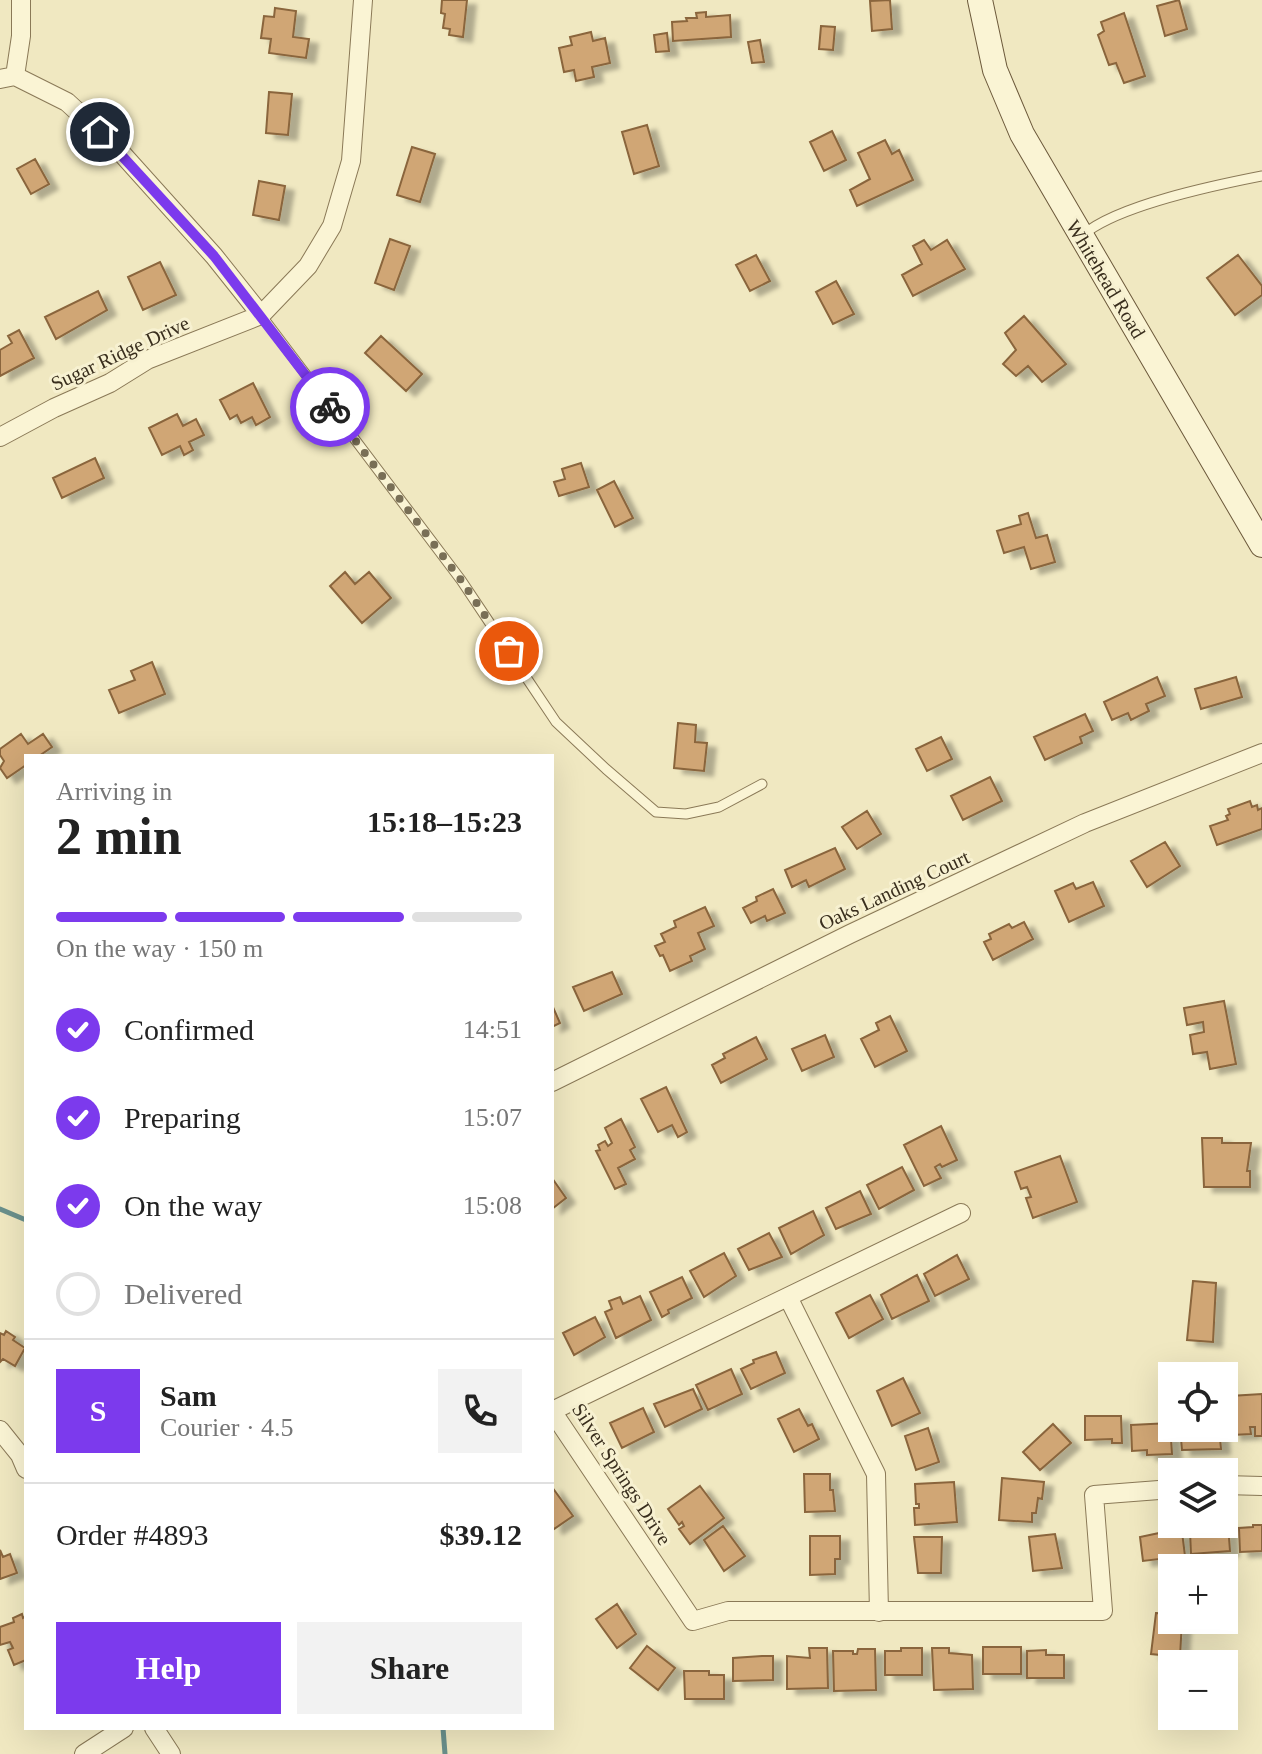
<!DOCTYPE html>
<html lang="en">
<head>
<meta charset="utf-8">
<style>
  body { margin:0; font-family:Georgia,serif; background:#f2f2f2; color:#222; height:100vh; display:flex; flex-direction:column; font-size:30px; white-space:nowrap }
  * { box-sizing:border-box; margin:0 }
  p { font-size:26px; color:#767676 }
  .icon { flex:none; width:44px; height:44px; fill:none; stroke:currentColor; stroke-width:2; stroke-linecap:round; stroke-linejoin:round }
  .map { position:relative; flex:1; overflow:hidden }
  .panel { position:absolute; left:24px; top:754px; width:530px; height:976px; display:flex; flex-direction:column; background:#fff; border-radius:0px; box-shadow:0 8px 32px #0002 }
  .panel>* { flex:none }
  .controls { position:absolute; left:1158px; top:1362px; display:grid; gap:16px }
  .controls a { display:grid; place-items:center; width:80px; height:80px; border-radius:0px; background:#fff; box-shadow:0 8px 32px #0002; font-size:40px }
  .pin { position:absolute; display:grid; place-items:center; width:68px; height:68px; color:#fff; margin:-34px; border:4px solid #fff; border-radius:50%; box-shadow:0 2px 8px #0007 }
  .courier { position:absolute; display:grid; place-items:center; width:80px; height:80px; margin:-40px; border:6px solid #7c3aed; border-radius:50%; background:#fff; color:#222; box-shadow:0 2px 10px #0007 }
  .head em { font-style:normal; font-weight:800 }
  .head div { display:flex; flex-direction:column-reverse }
  .head { display:flex; align-items:center; justify-content:space-between; height:136px; padding:0 32px }
  h1 { font-size:52px; font-weight:800; line-height:60px }
  .bar { display:grid; grid-template-columns:repeat(4,1fr); gap:12px 8px; align-content:center; height:96px; padding:0 32px }
  .bar i { height:10px; border-radius:6px; background:#e0e0e0 }
  .bar .on { background:#7c3aed }
  .bar p { grid-column:span 4 }
  .line { display:flex; align-items:center; gap:20px; padding:0 32px; border-top:2px solid #e0e0e0 }
  .line div { flex:1 }
  .round { display:grid; place-items:center; flex:none; width:84px; height:84px; border-radius:0px; background:#f2f2f2 }
  ol { padding:0 32px; list-style:none }
  li { display:flex; align-items:center; gap:24px; height:88px }
  li p { margin-inline-start:auto }
  li .icon { padding:8px; border-radius:50%; background:#7c3aed; color:#fff; stroke-width:4 }
  li:last-child { color:#767676 }
  li i { width:44px; height:44px; border:4px solid #e0e0e0; border-radius:50% }
  .cta { display:flex; gap:16px; margin-top:auto; padding:16px 32px }
  .cta a { flex:1; height:92px; border-radius:0px; background:#7c3aed; color:#fff; font-size:32px; font-weight:800; line-height:92px; text-align:center }
  .cta a+a { background:#f2f2f2; color:#222 }
  .map>svg:first-child { display:block }
  .lines { fill:none; stroke-linecap:round; stroke-linejoin:round }
  .stream { stroke:#6a908c; stroke-width:5 }
  .building { fill:#d0a675; stroke:#8a653c; stroke-width:2; filter:url(#shadow) }
  .lane-casing { stroke:#8a7957; stroke-width:11 }
  .street-casing { stroke:#8a7957; stroke-width:20 }
  .secondary-casing { stroke:#6c593b; stroke-width:26 }
  .lane { stroke:#faf4d4; stroke-width:9 }
  .street { stroke:#faf4d4; stroke-width:18 }
  .secondary { stroke:#faf4d4; stroke-width:24 }
  .done { stroke:#796f56; stroke-width:8; stroke-dasharray:0 14.4 }
  .route { stroke:#7c3aed; stroke-width:10 }
  .labels { text-anchor:middle; dominant-baseline:central; stroke-width:6; stroke-linejoin:round; paint-order:stroke }
  .street-label { font-size:20px; fill:#392e1d; stroke:#f7f1d1 }
</style>
</head>
<body>
<div class="map">
<svg width="1262" height="1754" viewBox="0 0 1262 1754">
  <defs>
    <filter id="shadow"><feDropShadow dx="9" dy="5" stdDeviation="2" flood-color="#0004"/></filter>
  </defs>
  <rect width="100%" height="100%" fill="#f0e8c1"/>
  <g class="lines">
    <path class="stream" d="M0,1209l26,11
      M443,1728l2,26"/>
  </g>
  <path class="building" d="M442,0h25l-4,37 -14,-2 1,-6 -7,-1 2,-14 -4,-1z
    M890,0l2,29 -20,2 -2,-30z
    M1179,0l8,29 -22,7 -8,-30z
    M275,8l21,3 -3,26 16,2 -3,19 -37,-5 2,-14 -10,-1 3,-22 10,1z
    M706,12v5l24,-2 1,22 -58,4 -1,-19 15,-1 -1,-3h11l-1,-5z
    M1124,13l21,63 -21,7 -8,-20 -7,2 -11,-30 6,-4 -3,-9z
    M821,26l14,1 -2,23 -14,-1z
    M591,32l2,9 12,-3 5,25 -18,4 2,10 -18,4 -2,-11 -10,2 -5,-24 13,-3 -2,-8z
    M667,33l2,18 -13,1 -2,-17z
    M760,40l4,22 -12,1 -4,-21z
    M269,92l23,2 -4,41 -22,-2z
    M647,125l12,41 -25,8 -12,-42z
    M832,131l14,29 -22,11 -14,-29z
    M885,140l7,14 7,-4 14,30 -56,26 -7,-16 20,-11 -12,-26z
    M412,147l23,7 -15,48 -23,-7z
    M35,159l14,25 -18,10 -14,-25z
    M259,181l26,5 -6,34 -26,-5z
    M390,239l20,7 -16,44 -19,-7z
    M924,240l7,10 16,-10 18,29 -52,27 -11,-21 20,-11 -9,-18z
    M756,255l14,26 -20,10 -14,-26z
    M1238,255l24,31v9l-27,20 -28,-37z
    M160,262l16,33 -33,15 -15,-33z
    M836,281l18,33 -21,10 -17,-32z
    M98,291l9,19 -51,29 -11,-22z
    M1024,316l42,48 -24,18 -14,-16 -12,10 -13,-12 13,-14 -11,-17z
    M19,330l15,28 -34,18v-26l12,-7 -4,-7z
    M381,336l41,38 -16,17 -41,-38z
    M253,383l17,34 -14,8 -4,-8 -11,6 -4,-8 -7,4 -10,-19z
    M177,414l6,12 13,-7 8,16 -15,7 4,8 -9,5 -4,-9 -18,9 -13,-27z
    M95,458l9,20 -42,20 -9,-20z
    M581,463l8,24 -30,9 -5,-14 11,-3 -3,-10z
    M614,481l19,37 -18,9 -18,-37z
    M1028,513l8,25 11,-3 8,27 -24,7 -7,-22 -20,6 -7,-22 24,-7 -2,-8z
    M345,572l10,12 14,-12 22,26 -29,25 -32,-37z
    M152,662l13,32 -46,19 -10,-23 26,-10 -4,-9z
    M1157,677l8,19 -19,8 3,7 -18,9 -3,-7 -16,7 -8,-18z
    M1236,677l6,20 -41,12 -6,-20z
    M1085,714l8,17 -13,6 2,6 -37,17 -11,-23z
    M678,723l18,2 -1,17 12,1 -3,28 -30,-3z
    M21,734l7,10 15,-10 9,13 -13,9h-13v9l-19,13 -7,-10 4,-7 -4,-6v-6z
    M941,737l11,22 -25,12 -11,-22z
    M990,777l12,24 -39,19 -12,-24z
    M1250,801l2,6 5,-2 1,5 4,-2v21l-45,16 -7,-19 18,-6 -2,-4 4,-2 -2,-5z
    M867,811l14,23 -24,15 -15,-22z
    M1165,842l15,24 -33,21 -16,-26z
    M835,848l10,21 -36,18 -3,-7 -14,7 -7,-17z
    M1093,882l11,24 -35,16 -14,-31 18,-8 3,6z
    M773,889l12,24 -18,8 -2,-5 -14,7 -8,-15 14,-7 -1,-4z
    M705,907l9,19 -16,7 7,16 -15,7 2,5 -22,10 -7,-16 -3,1 -5,-10 10,-4 -4,-8 15,-7 -2,-6z
    M1024,922l9,17 -40,21 -9,-18 7,-3 -2,-5 20,-10 3,4z
    M612,972l10,22 -38,17 -11,-24z
    M1224,1001l12,63 -26,5 -3,-17 -14,2 -3,-19 14,-3 -1,-10 -16,3 -3,-17z
    M552,1005l8,18 -8,4z
    M890,1016l17,35 -32,16 -14,-28 18,-9 -3,-7z
    M825,1035l9,22 -32,14 -10,-22z
    M756,1037l11,22 -46,24 -9,-18 13,-7 -2,-4z
    M666,1087l21,45 -9,5 -6,-12 -14,7 -17,-33z
    M621,1119l14,28 -5,3 5,9 -17,9 8,16 -11,5 -19,-38 4,-1 -2,-5 7,-4 3,5 4,-3 -7,-15z
    M941,1126l16,34 -15,7 -2,-3 -5,3 6,11 -17,8 -20,-41z
    M1202,1138h20v5h29l-4,28h3v16h-46z
    M1060,1156l17,46 -44,16 -7,-20 5,-1 -4,-10 -6,2 -6,-17z
    M902,1167l12,23 -35,19 -12,-24z
    M552,1178l14,20 -14,11z
    M860,1191l11,23 -35,15 -10,-21z
    M813,1211l11,24 -33,19 -12,-26z
    M769,1233l13,24 -33,13 -11,-21z
    M724,1253l12,23 -32,21 -14,-26z
    M957,1255l12,24 -34,17 -11,-22z
    M917,1275l12,26 -37,18 -11,-24z
    M682,1277l10,21 -24,12 1,3 -7,4 -12,-25z
    M1193,1281l23,2 -3,59 -26,-2z
    M870,1295l13,24 -34,19 -13,-25z
    M640,1296l11,24 -35,18 -11,-26 7,-3 -3,-8 11,-4 3,7z
    M595,1317l10,20 -31,18 -11,-22z
    M6,1331l9,6 -2,3 12,8 -10,18 -12,-7 -3,3v-29l4,2z
    M776,1352l9,21 -34,16 -10,-20 13,-6 -1,-3z
    M731,1369l11,25 -34,16 -12,-25z
    M903,1378l17,35 -28,13 -15,-35z
    M693,1389l9,20 -37,18 -11,-23z
    M1262,1394v42h-7v-9h-5l1,7 -19,1 -2,-39z
    M643,1408l11,24 -32,16 -12,-25z
    M799,1409l9,17 4,-2 7,15 -25,13 -16,-33z
    M1085,1416h36l1,27h-10v-4l-27,1z
    M1170,1423l2,31 -25,1v-5l-15,1 -1,-26z
    M1053,1424l18,19 -31,27 -17,-18z
    M928,1428l11,34 -23,8 -11,-34z
    M1180,1428h39l2,21 -39,1z
    M804,1474h26v16h3l2,21 -30,1z
    M1002,1478l42,4 -2,17 -4,-1 -2,15h-4v9l-33,-2z
    M954,1482l3,40 -42,3 -1,-17h5v-4h-3l-1,-20z
    M700,1486l24,32 -34,26 -11,-15 5,-3 -2,-4 -3,3 -11,-16z
    M552,1487l21,29 -19,13 -2,-3z
    M1228,1524l2,27 -39,3 -1,-22 22,-2v-5z
    M1253,1525h9v26l-22,1 -1,-24 14,-1z
    M723,1526l22,30 -21,15 -20,-31z
    M1164,1532l1,2 17,-2 3,24 -42,5 -3,-24z
    M1055,1534l7,34 -29,3 -4,-34z
    M810,1536h30v23h-5v15l-25,1z
    M914,1537h28l-1,36h-23z
    M0,1550l3,7 7,-3 7,19 -17,6z
    M617,1604l19,30 -19,14 -21,-29z
    M1156,1613l16,1v6h10l-2,37 -29,-3z
    M22,1614l1,4 3,-2v44l-12,5 -6,-15 5,-2 -3,-6 -10,3v-18l14,-5 -1,-4z
    M647,1646l28,22 -17,22 -28,-22z
    M983,1647h38v27h-38z
    M809,1648h18l1,40 -41,1v-33l23,2z
    M901,1648h21v27h-37v-24h16z
    M932,1648h17v5l23,2 1,34 -39,1z
    M858,1649h17l1,41 -42,1 -1,-40h20v3h4z
    M1046,1650v5h18v23h-37v-27z
    M762,1656h11v24l-40,1v-23z
    M684,1671h25v4h15v24h-39z"/>
  <g class="lines">
    <defs>
      <path id="lane" d="M1083,235c35,-30 133,-50 179,-59
        M261,315l200,265 95,142 50,47 50,43 30,2 33,-7 43,-23"/>
      <path id="street" d="M15,76l6,-40v-36
        M0,79l15,-3 52,26 49,45 98,109 47,59
        M0,437l54,-29 56,-25 37,-23 114,-45 47,-49 24,-40 19,-65 12,-161
        M552,1082l298,-148 235,-111 177,-70
        M961,1213l-409,198 141,210 35,-10h375l-9,-116 78,-6
        M788,1297l88,177 3,138
        M0,1430l20,25 6,14
        M1224,1485l38,1
        M154,1728l17,26
        M84,1754l40,-26"/>
      <path id="secondary" d="M980,0l15,70 27,64 240,411"/>
    </defs>
    <use href="#lane" class="lane-casing"/>
    <use href="#street" class="street-casing"/>
    <use href="#secondary" class="secondary-casing"/>
    <use href="#lane" class="lane"/>
    <use href="#street" class="street"/>
    <use href="#secondary" class="secondary"/>
  </g>
  <g class="lines">
    <path class="done" d="M330,407l131,173 48,71"/>
    <path class="route" d="M100,132l114,124 116,151"/>
  </g>
  <g class="labels">
    <g class="street-label">
      <text transform="translate(1106 279) rotate(59)">Whitehead Road</text>
      <text transform="translate(120 353) rotate(-25)">Sugar Ridge Drive</text>
      <text transform="translate(894 890) rotate(-25)">Oaks Landing Court</text>
      <text transform="translate(622 1474) rotate(57)">Silver Springs Drive</text>
    </g>
  </g>
</svg>
<div class="controls">
<a><svg class="icon" aria-label="locate" viewBox="0 0 24 24"><circle cx="12" cy="12" r="6"/><path d="M12 2v4M12 18v4M2 12h4M18 12h4"/></svg></a>
<a><svg class="icon" aria-label="layers" viewBox="0 0 24 24"><path d="M12 4l9 5-9 5-9-5zM3 14l9 5 9-5"/></svg></a>
<a>+</a>
<a>−</a>
</div>
<div class="pin" style="left:509px;top:651px;background:#ea580c"><svg class="icon" aria-label="bag" viewBox="0 0 24 24"><path d="M5 8h14l-1 12H6zM9 8a3 3 0 0 1 6 0"/></svg></div>
<div class="pin" style="left:100px;top:132px;background:#1f2937"><svg class="icon" aria-label="home" viewBox="0 0 24 24"><path d="M3 11l9-7 9 7M6 9v11h12V9"/></svg></div>
<div class="courier" style="left:330px;top:407px"><svg class="icon" aria-label="bike" viewBox="0 0 24 24"><circle cx="6" cy="16" r="4"/><circle cx="18" cy="16" r="4"/><path d="M6 16l4-8h5l3 8M10 8l3 8H6M13 5h3"/></svg></div>
<section class="panel">
<div class="head"><div><h1>2 min</h1><p>Arriving in</p></div><em>15:18–15:23</em></div>
<div class="bar"><i class="on"></i><i class="on"></i><i class="on"></i><i></i><p>On the way · 150 m</p></div>
<ol>
<li><svg class="icon" aria-label="check" viewBox="0 0 24 24"><path d="M5 12l5 5 9-10"/></svg>Confirmed<p>14:51</p></li>
<li><svg class="icon" aria-label="check" viewBox="0 0 24 24"><path d="M5 12l5 5 9-10"/></svg>Preparing<p>15:07</p></li>
<li><svg class="icon" aria-label="check" viewBox="0 0 24 24"><path d="M5 12l5 5 9-10"/></svg>On the way<p>15:08</p></li>
<li><i></i>Delivered</li>
</ol>
<div class="line" style="height:144px"><b class="round" style="background:#7c3aed;color:#fff">S</b><div><b>Sam</b><p>Courier · 4.5</p></div><a class="round"><svg class="icon" aria-label="phone" viewBox="0 0 24 24"><path d="M5 4h4l2 5-3 2q2 4 5 5l2-3 5 2v4C11 20 4 13 5 4z"/></svg></a></div>
<div class="line" style="height:104px"><div>Order #4893</div><b>$39.12</b></div>
<div class="cta"><a>Help</a><a>Share</a></div>
</section>
</div>
</body>
</html>
